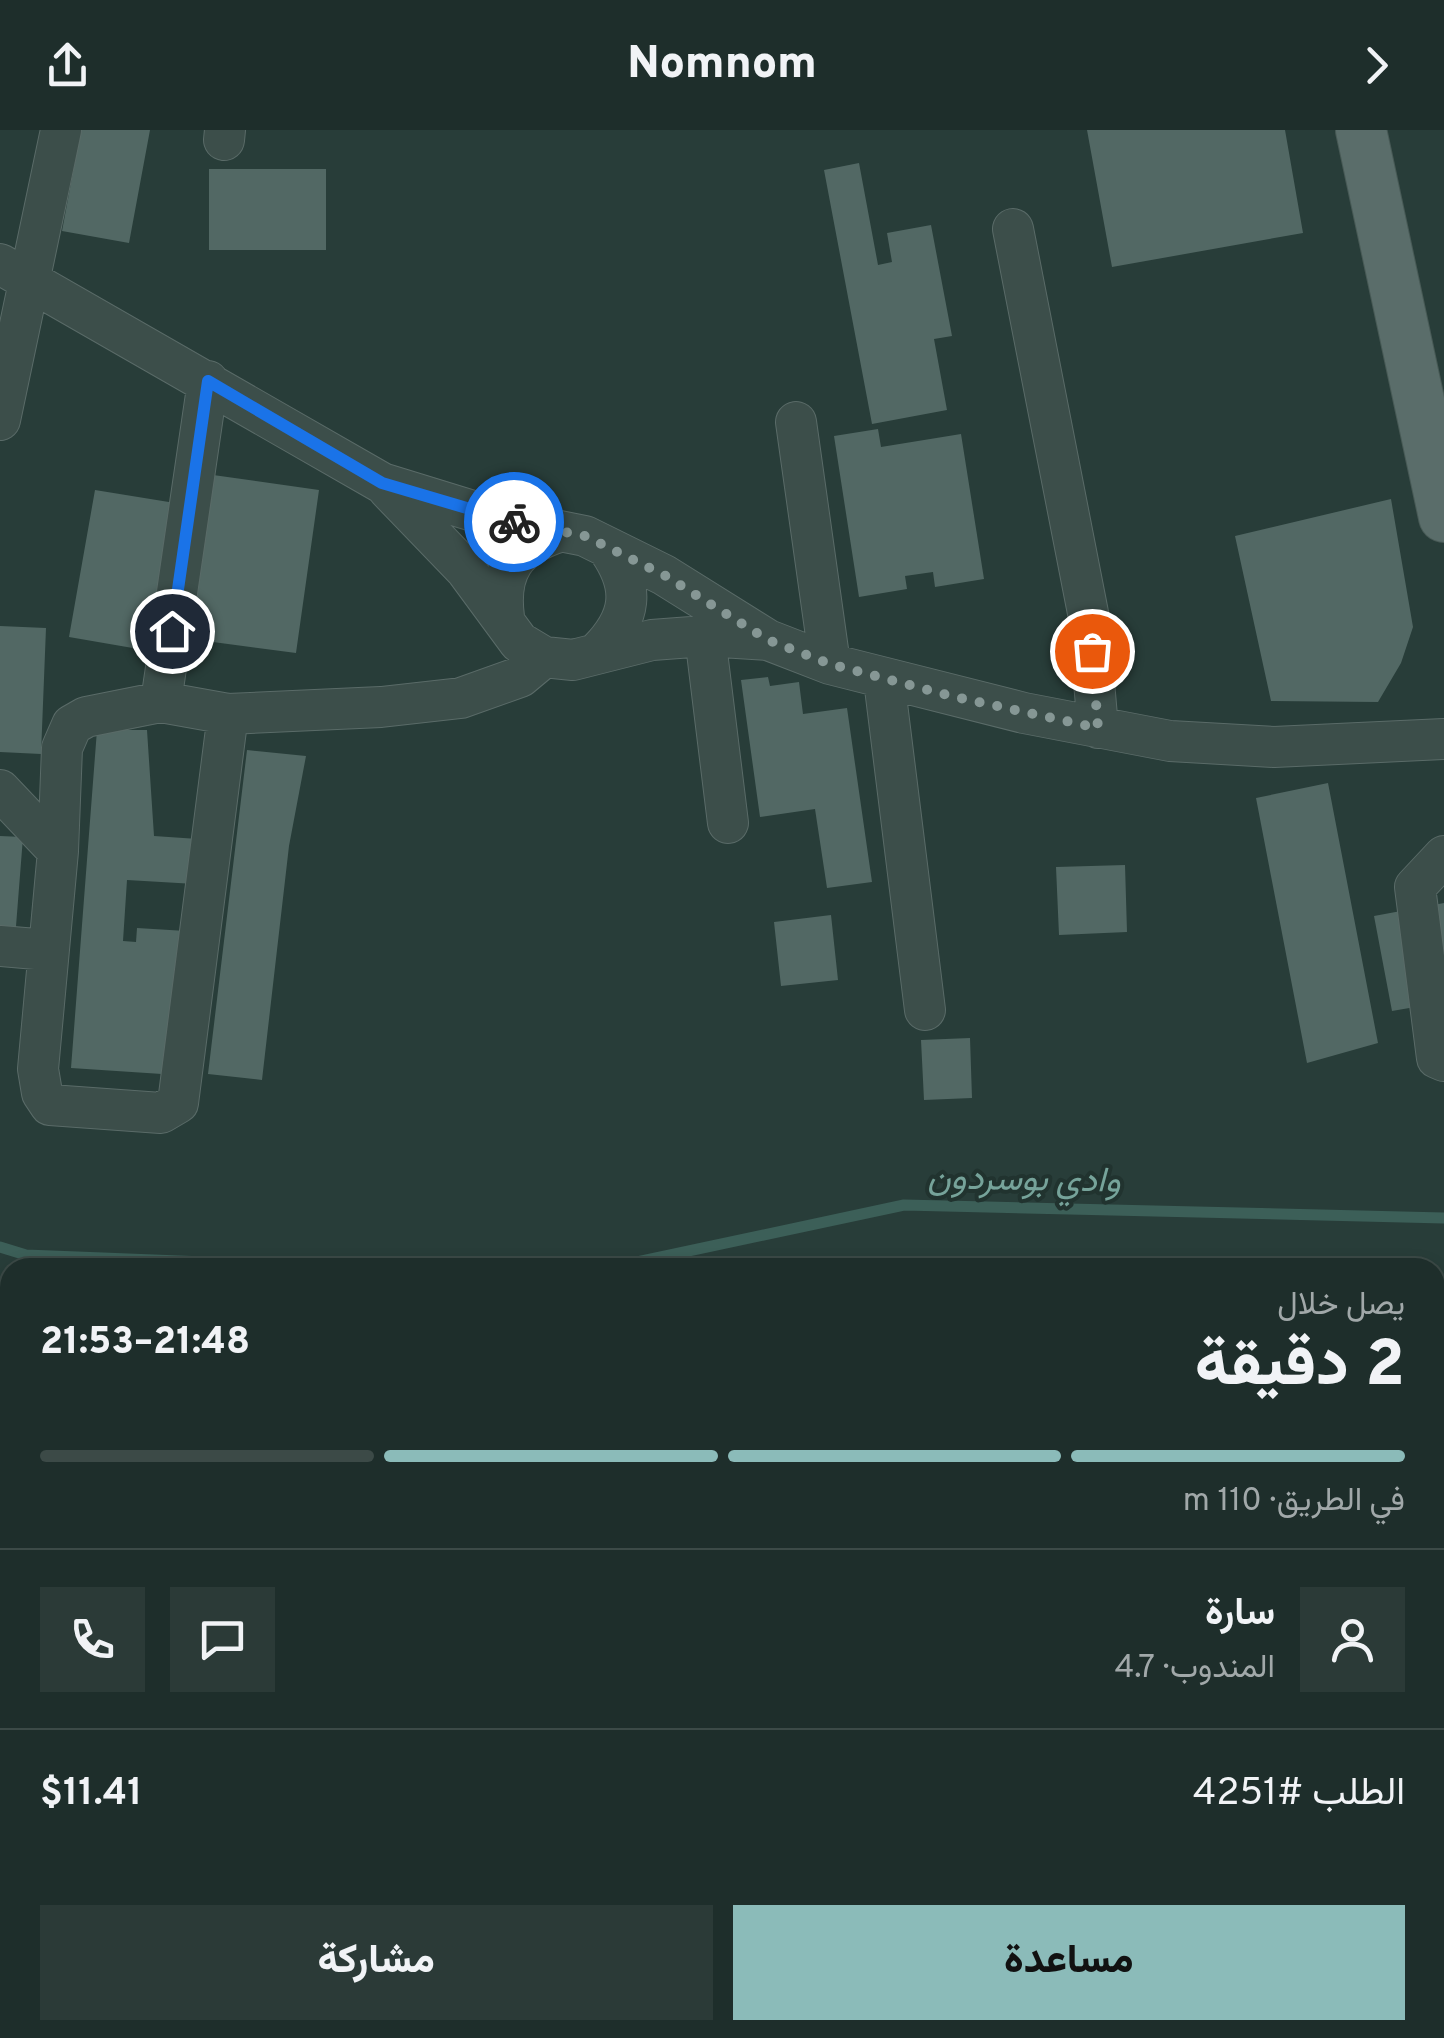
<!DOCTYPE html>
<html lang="ar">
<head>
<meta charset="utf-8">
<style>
  body { margin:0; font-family:Overpass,Vazirmatn,sans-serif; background:#2b3a37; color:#f1f3f6; direction:rtl; height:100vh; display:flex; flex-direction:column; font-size:38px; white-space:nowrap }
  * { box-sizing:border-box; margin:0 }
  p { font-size:32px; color:#a1a8a9 }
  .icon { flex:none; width:55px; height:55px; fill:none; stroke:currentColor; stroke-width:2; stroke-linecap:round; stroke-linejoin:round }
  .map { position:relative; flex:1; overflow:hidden; direction:ltr }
  .sheet { position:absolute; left:0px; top:1128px; width:1445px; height:782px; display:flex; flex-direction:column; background:#1e2e2b; border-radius:30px 30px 0 0; box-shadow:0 5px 15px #0003,0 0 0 2px #3c4a47; direction:rtl }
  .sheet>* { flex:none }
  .pin { position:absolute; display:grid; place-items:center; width:85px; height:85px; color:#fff; margin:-42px; border:5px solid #fff; border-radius:50%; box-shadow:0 2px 10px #0007 }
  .courier { position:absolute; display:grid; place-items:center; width:100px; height:100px; margin:-50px; border:8px solid #1a73e8; border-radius:50%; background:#fff; color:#222; box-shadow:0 2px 12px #0007 }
  .headline em { font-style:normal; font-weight:800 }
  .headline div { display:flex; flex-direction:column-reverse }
  .headline { display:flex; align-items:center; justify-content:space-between; height:170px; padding:0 40px }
  h1 { font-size:65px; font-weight:800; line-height:75px }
  .bar { display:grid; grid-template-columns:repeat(4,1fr); gap:15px 10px; align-content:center; height:120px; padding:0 40px }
  .bar i { height:12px; border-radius:8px; background:#3c4a47 }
  .bar .current { background:#8bbbb9 }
  .bar p { grid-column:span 4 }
  .line { display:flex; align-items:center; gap:25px; padding:0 40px; border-top:2px solid #3c4a47 }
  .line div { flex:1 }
  .round { display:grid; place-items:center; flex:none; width:105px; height:105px; border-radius:0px; background:#2b3a37 }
  .button { display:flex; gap:20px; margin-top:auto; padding:20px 40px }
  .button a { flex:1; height:115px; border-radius:0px; background:#8bbbb9; color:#111; font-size:40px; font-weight:800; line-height:115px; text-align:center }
  .button a+a { background:#2b3a37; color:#f1f3f6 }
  header { display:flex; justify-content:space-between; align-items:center; height:130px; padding:0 40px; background:#1e2e2b; font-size:45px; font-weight:800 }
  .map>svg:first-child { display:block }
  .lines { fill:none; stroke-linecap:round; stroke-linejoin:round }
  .stream { stroke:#3c5f58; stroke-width:11 }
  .building { fill:#526864 }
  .minor-casing { stroke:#5a6b68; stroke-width:42 }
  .major-casing { stroke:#485a56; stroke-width:52 }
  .minor { stroke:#3c4e4a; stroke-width:40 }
  .major { stroke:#5a6d6a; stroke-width:50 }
  .done { stroke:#869795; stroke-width:10; stroke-dasharray:0 18 }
  .route { stroke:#1a73e8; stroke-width:12 }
  .labels { text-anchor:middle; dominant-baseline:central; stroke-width:8; stroke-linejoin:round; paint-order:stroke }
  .water-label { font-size:35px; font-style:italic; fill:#76a39a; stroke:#21332f }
</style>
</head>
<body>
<header><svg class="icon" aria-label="forward" viewBox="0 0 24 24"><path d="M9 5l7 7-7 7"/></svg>Nomnom<svg class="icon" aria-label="share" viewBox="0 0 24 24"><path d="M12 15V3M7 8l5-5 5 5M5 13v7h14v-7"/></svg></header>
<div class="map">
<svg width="1444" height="1908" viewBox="0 0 1444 1908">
  <rect width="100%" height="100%" fill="#283d39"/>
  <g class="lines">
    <path class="stream" d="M0,1117l26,8 328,13
      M609,1138l295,-63 540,13"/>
  </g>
  <path class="building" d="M81,0h69l-21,113 -67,-12z
    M1087,0h198l18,103 -191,34z
    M859,33l19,102 14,-3 -5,-29 44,-8 21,111 -18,3 13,71 -75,14 -48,-254z
    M209,39h117v81h-117z
    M878,299l3,18 80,-13 23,145 -49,8 -2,-15 -28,4 2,13 -48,8 -25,-161z
    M206,344l113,16 -23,163 -113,-15z
    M95,360l80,13 -25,148 -81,-14z
    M1391,369l22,128 -12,36 -23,39 -107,-1 -36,-165z
    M0,496l46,2 -5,126 -41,-2z
    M768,547l2,9 29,-4 4,32 44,-6 25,174 -45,6 -12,-79 -55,8 -19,-137z
    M97,600h50l7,106 44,3 -3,45 -68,-4 -4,61 13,1 1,-14 49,3 -9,144 -106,-7z
    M247,620l59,6 -17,90 -27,234 -54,-6z
    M1328,653l50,260 -71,20 -51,-265z
    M0,706l23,1 -8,102 -15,-1z
    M1125,735l2,67 -68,3 -3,-68z
    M1444,773v99l-52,9 -18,-95z
    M831,785l7,65 -57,6 -7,-64z
    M970,908l2,60 -48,2 -3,-60z
    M1339,1127l1,11h-76v-3z
    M1444,1195v48h-2l-7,-47z
    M0,1314l10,4v80l-10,-4z
    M1436,1427h8v79h-9z
    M1435,1735h9v62l-9,-1z
    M1444,1844v64h-54l-1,-8h46v-55z
    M74,1900h76l-2,8h-64l-12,-3z
    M193,1900h103l-2,8h-104z
    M333,1900h136l23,7 -162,1z
    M598,1900h162l-2,8h-162z
    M769,1900h63l-3,8h-63z
    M837,1900h22l22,8h-46z
    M1128,1900h37l-1,8h-37z"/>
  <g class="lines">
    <defs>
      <path id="minor" d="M224,10l1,-10
        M1013,99l75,384 10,115
        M0,134l382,219 117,36 86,17 79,39 104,65 62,24 194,49 146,28 104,6 170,-8
        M0,290l61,-290
        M796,292l34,242
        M388,359l78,81 53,72 25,15 29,3 79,-20 53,-4 62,4
        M504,487c-6,-46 11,-71 55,-85
        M705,506l23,187
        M599,521c33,-34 36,-63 10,-101
        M884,550l41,330
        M161,572l47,-321
        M228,584l-50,389 -17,10 -111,-8 -8,-12 -4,-24 20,-218 4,-103 10,-23 14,-8 75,-15 67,12 153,-7 80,-9 59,-21 24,-20
        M0,660l58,61
        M1444,726l-29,31 22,171 7,3
        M0,816l48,4
        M1435,1288l9,-1
        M0,1296l10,2
        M1435,1522h9
        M0,1573l10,-21
        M0,1699l10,3
        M1435,1716l9,1
        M1435,1833h9
        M0,1897l28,11
        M942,1900l24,8
        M1362,1900l1,8
        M165,1908l3,-8
        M316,1908l2,-8
        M574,1908l3,-8
        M1267,1908l4,-8"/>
      <path id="major" d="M1361,0l83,387"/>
    </defs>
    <use href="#minor" class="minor-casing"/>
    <use href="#major" class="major-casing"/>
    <use href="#minor" class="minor"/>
    <use href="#major" class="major"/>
  </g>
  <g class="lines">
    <path class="done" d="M514,392l71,14 79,39 104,65 62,24 121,32 147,32 -6,-77"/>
    <path class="route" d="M172,501l36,-250 174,102 132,39"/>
  </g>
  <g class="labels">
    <g class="water-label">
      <text transform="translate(1024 1051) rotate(1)">وادي بوسردون</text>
    </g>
  </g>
</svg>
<div class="pin" style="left:1092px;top:521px;background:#ea580c"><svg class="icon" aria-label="bag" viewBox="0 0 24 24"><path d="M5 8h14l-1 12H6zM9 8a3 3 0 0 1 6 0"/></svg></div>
<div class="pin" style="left:172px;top:501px;background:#1f2937"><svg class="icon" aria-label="home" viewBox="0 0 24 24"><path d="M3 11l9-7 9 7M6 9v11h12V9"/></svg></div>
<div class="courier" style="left:514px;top:392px"><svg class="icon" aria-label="bike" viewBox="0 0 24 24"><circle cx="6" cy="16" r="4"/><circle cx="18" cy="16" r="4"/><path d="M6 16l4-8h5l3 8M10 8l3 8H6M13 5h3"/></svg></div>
<section class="sheet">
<div class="headline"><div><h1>2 دقيقة</h1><p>يصل خلال</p></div><em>21:48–21:53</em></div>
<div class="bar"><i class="current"></i><i class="current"></i><i class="current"></i><i></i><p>في الطريق · 110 m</p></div>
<div class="line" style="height:180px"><a class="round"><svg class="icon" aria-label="person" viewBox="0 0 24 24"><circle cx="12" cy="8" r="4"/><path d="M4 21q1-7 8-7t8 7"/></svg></a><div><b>سارة</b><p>المندوب · 4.7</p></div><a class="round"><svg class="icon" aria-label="chat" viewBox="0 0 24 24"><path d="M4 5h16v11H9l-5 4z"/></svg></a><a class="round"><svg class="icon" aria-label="phone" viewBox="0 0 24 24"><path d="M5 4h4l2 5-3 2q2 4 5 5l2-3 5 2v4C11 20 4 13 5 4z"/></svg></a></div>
<div class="line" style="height:130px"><div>الطلب #4251</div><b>$11.41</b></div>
<div class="button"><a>مساعدة</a><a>مشاركة</a></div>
</section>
</div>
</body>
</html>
